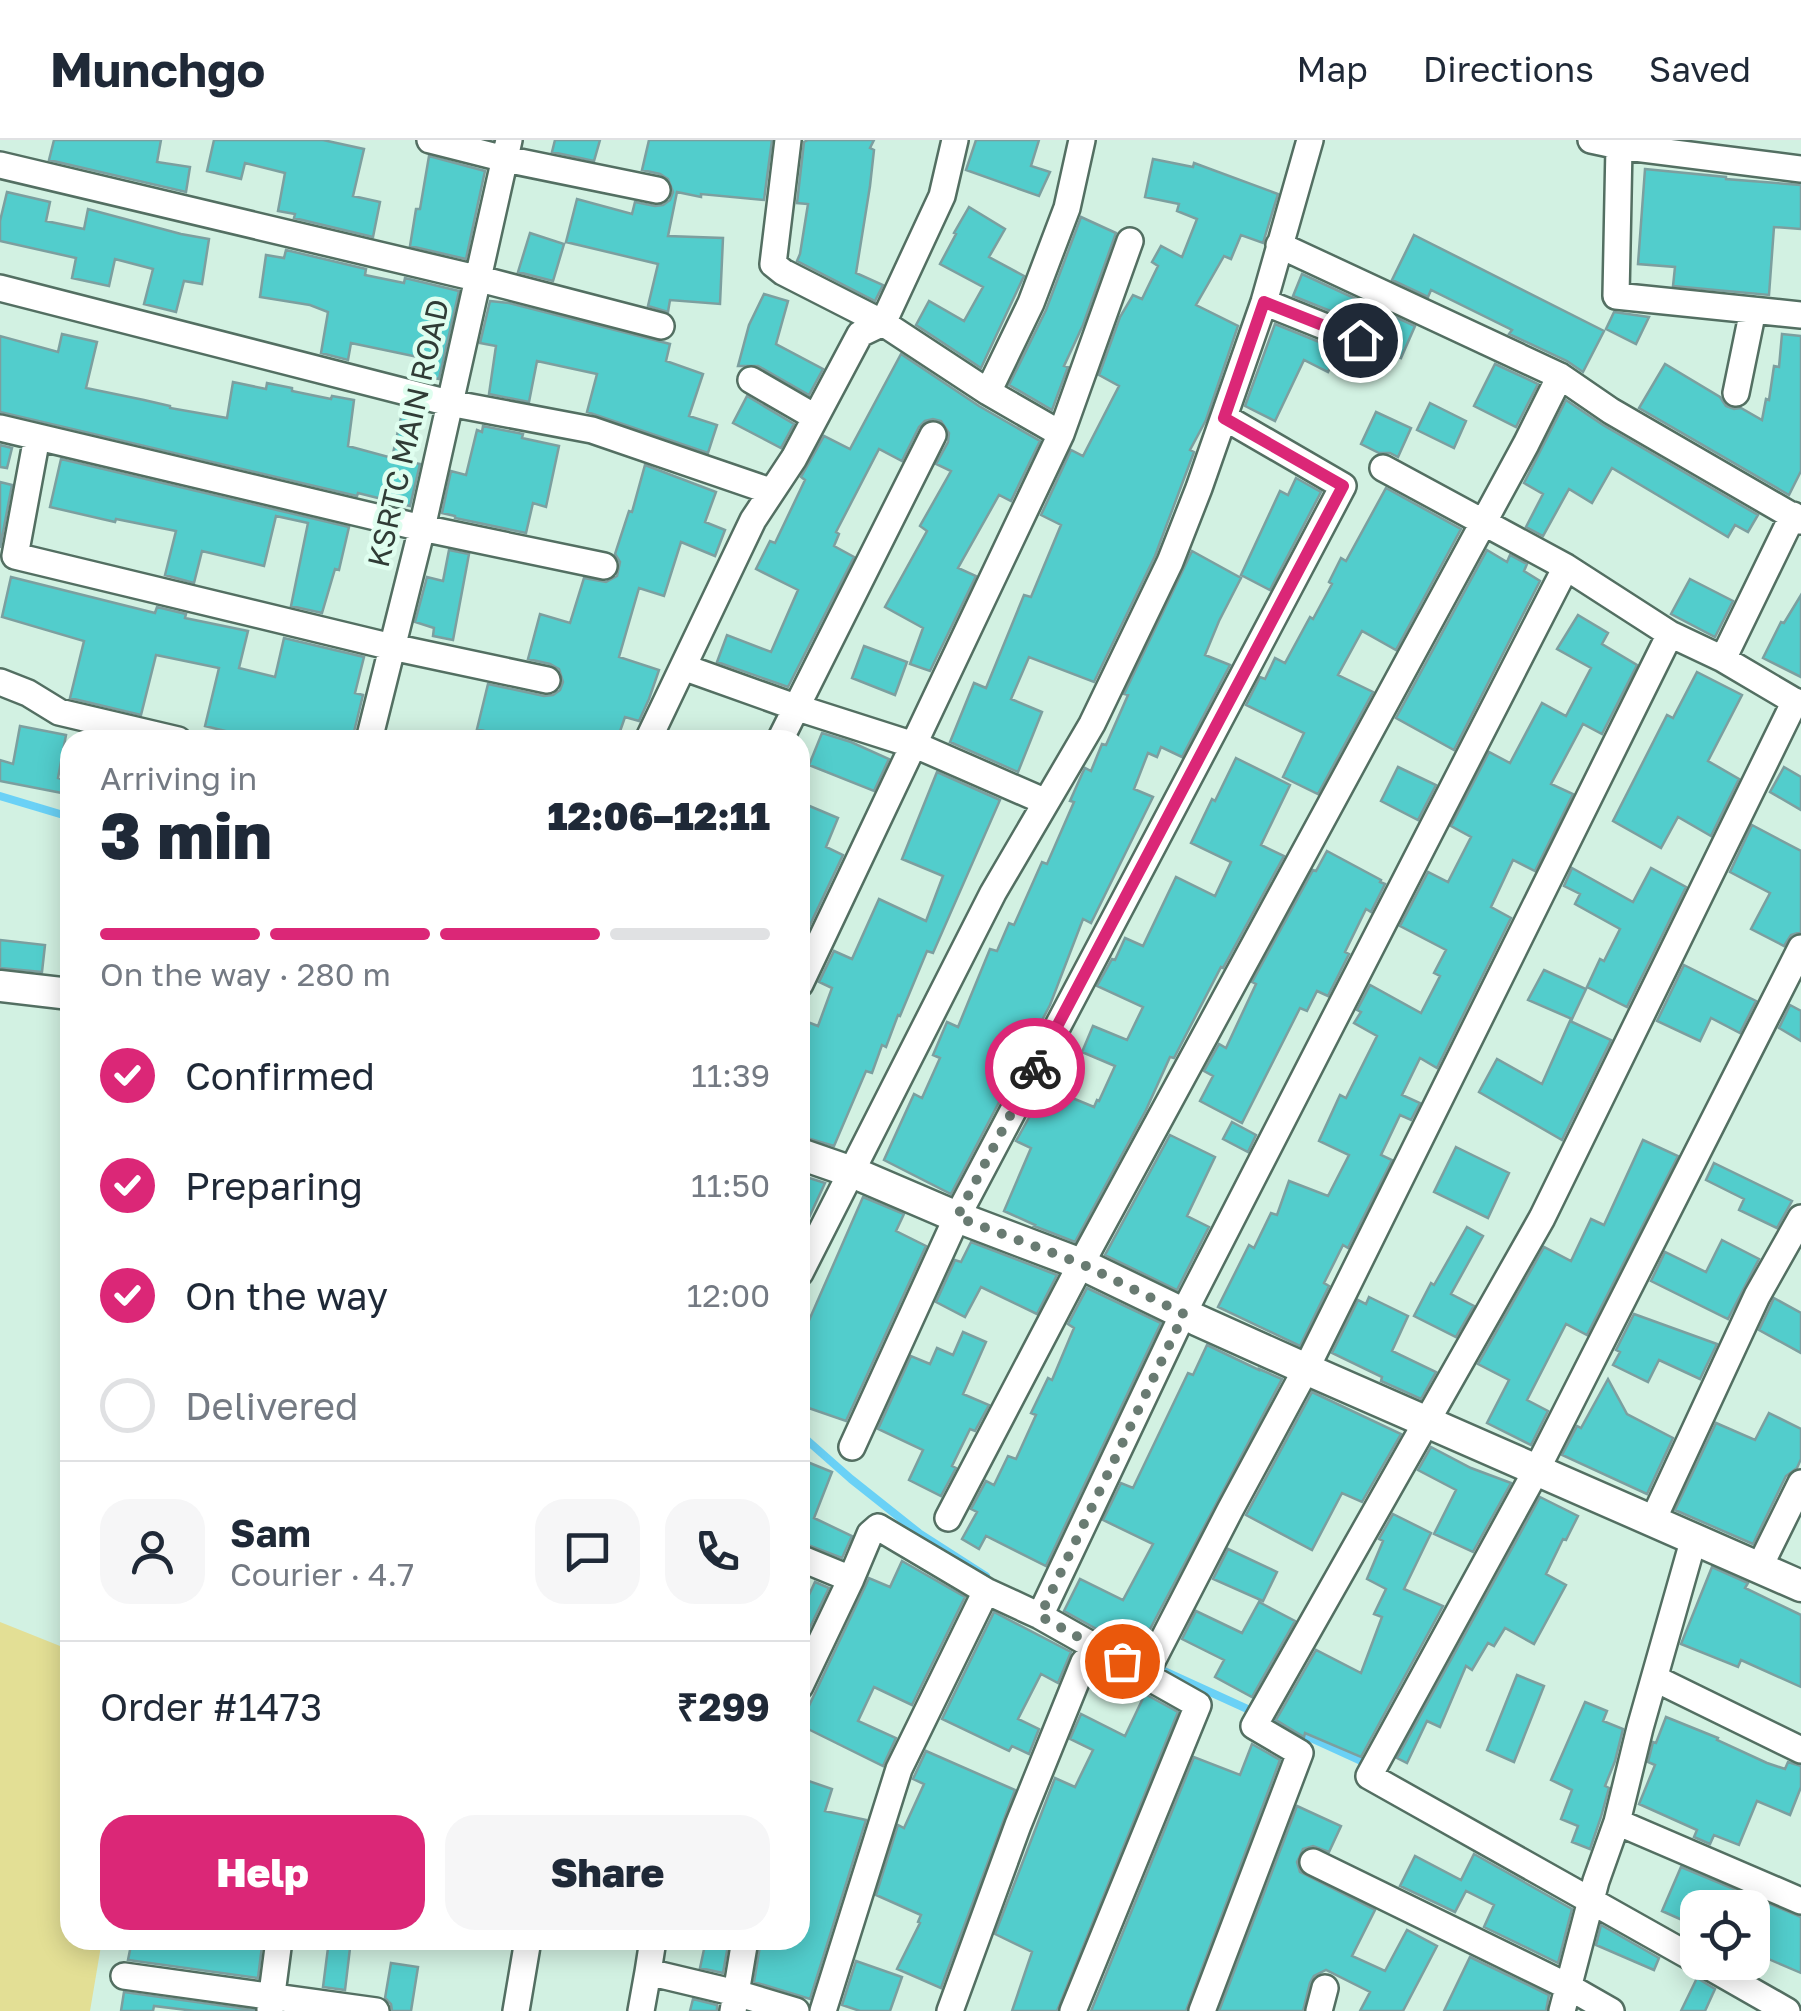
<!DOCTYPE html>
<html lang="en">
<head>
<meta charset="utf-8">
<style>
  body { margin:0; font-family:"Golos Text",sans-serif; background:#f6f6f7; color:#1f2937; height:100vh; display:flex; flex-direction:column; font-size:38px; white-space:nowrap }
  * { box-sizing:border-box; margin:0 }
  p { font-size:32px; color:#747a83 }
  .icon { flex:none; width:55px; height:55px; fill:none; stroke:currentColor; stroke-width:2; stroke-linecap:round; stroke-linejoin:round }
  .map { position:relative; flex:1; overflow:hidden }
  .drawer { position:absolute; left:60px; top:590px; width:750px; height:1220px; display:flex; flex-direction:column; background:#fff; border-radius:30px; box-shadow:0 5px 25px #0003 }
  .drawer>* { flex:none }
  .tools { position:absolute; left:1680px; top:1750px; display:grid; gap:20px }
  .tools a { display:grid; place-items:center; width:90px; height:90px; border-radius:20px; background:#fff; box-shadow:0 5px 25px #0003; font-size:50px }
  .pin { position:absolute; display:grid; place-items:center; width:85px; height:85px; color:#fff; margin:-42px; border:5px solid #fff; border-radius:50%; box-shadow:0 2px 10px #0007 }
  .courier { position:absolute; display:grid; place-items:center; width:100px; height:100px; margin:-50px; border:8px solid #db2777; border-radius:50%; background:#fff; color:#222; box-shadow:0 2px 12px #0007 }
  .headline em { font-style:normal; font-weight:800 }
  .headline div { display:flex; flex-direction:column-reverse }
  .headline { display:flex; align-items:center; justify-content:space-between; height:170px; padding:0 40px }
  h1 { font-size:65px; font-weight:800; line-height:75px }
  .bar { display:grid; grid-template-columns:repeat(4,1fr); gap:15px 10px; align-content:center; height:120px; padding:0 40px }
  .bar i { height:12px; border-radius:8px; background:#e0e1e3 }
  .bar .on { background:#db2777 }
  .bar p { grid-column:span 4 }
  .line { display:flex; align-items:center; gap:25px; padding:0 40px; border-top:2px solid #e0e1e3 }
  .line div { flex:1 }
  .round { display:grid; place-items:center; flex:none; width:105px; height:105px; border-radius:30px; background:#f6f6f7 }
  ol { padding:0 40px; list-style:none }
  li { display:flex; align-items:center; gap:30px; height:110px }
  li p { margin-inline-start:auto }
  li .icon { padding:10px; border-radius:50%; background:#db2777; color:#fff; stroke-width:4 }
  li:last-child { color:#747a83 }
  li i { width:55px; height:55px; border:5px solid #e0e1e3; border-radius:50% }
  .cta { display:flex; gap:20px; margin-top:auto; padding:20px 40px }
  .cta a { flex:1; height:115px; border-radius:30px; background:#db2777; color:#fff; font-size:40px; font-weight:800; line-height:115px; text-align:center }
  .cta a+a { background:#f6f6f7; color:#1f2937 }
  header { display:flex; align-items:center; gap:60px; box-sizing:border-box; height:140px; padding:0 50px; background:#fff; border-bottom:2px solid #e0e1e3 }
  header strong { font-size:48px }
  nav { display:flex; gap:55px; margin-inline-start:auto; font-size:35px }
  .map>svg:first-child { display:block }
  .green { fill:#e3df95 }
  .lines { fill:none; stroke-linecap:round; stroke-linejoin:round }
  .stream { stroke:#6ad1f6; stroke-width:8 }
  .building { fill:#52cdcc; stroke:#7c9f9f; stroke-width:2.5 }
  .minor-casing { stroke:#536f62; stroke-width:30 }
  .tertiary-casing { stroke:#536f62; stroke-width:35 }
  .minor { stroke:#fff; stroke-width:25 }
  .tertiary { stroke:#fff; stroke-width:30 }
  .done { stroke:#697b72; stroke-width:10; stroke-dasharray:0 18 }
  .route { stroke:#db2777; stroke-width:12 }
  .labels { text-anchor:middle; dominant-baseline:central; stroke-width:9; stroke-linejoin:round; paint-order:stroke }
  .street-label { font-size:30px; fill:#303c36; stroke:#dffeef }
</style>
</head>
<body>
<header>
<strong>Munchgo</strong>
<nav><a>Map</a><a>Directions</a><a>Saved</a></nav>
</header>
<div class="map">
<svg width="1801" height="1871" viewBox="0 0 1801 1871">
  <rect width="100%" height="100%" fill="#d2f1e2"/>
  <path class="green" d="M0,1482l70,28v290h32l-12,71h-90z"/>
  <g class="lines">
    <path class="stream" d="M0,656l70,21
      M800,1294l51,45 68,54 67,43
      M1153,1526l215,98"/>
  </g>
  <path class="building" d="M54,0h107l-4,22 33,5 -4,25 -137,-32z
    M214,0h109l41,9 -11,47 27,6 -7,35 -79,-19 1,-4 -17,-3 7,-38 -40,-10 -4,16 -34,-8z
    M555,0h45l-6,21 -42,-9z
    M649,0h123l-8,60 -63,-6v3l-24,-5 -9,44 55,2 -3,66 -50,-4 -2,12 -20,-6 10,-42 -92,-22 11,-43 55,15 3,-12 20,4 8,-1 7,-5 3,-8 -5,-13 -8,-5 -18,-4z
    M808,0h66l-4,8 4,2 -4,36 -14,87 27,12 -8,16 -78,-40 3,-7 8,-50 -11,-1 7,-61z
    M976,0h63l-8,26 19,6 -11,24 -73,-26z
    M429,16l56,15 -19,88 -56,-13 6,-37h4z
    M1153,19l40,8 1,-4 84,31 -15,49 -22,-8 -10,24 -7,-3 -28,49 42,21 -32,94 -16,30 4,2 -39,104 -61,126 -65,-25 -18,42 31,13 -24,60 -68,-30 24,-59 12,5 38,-93 7,2 30,-72 -20,-10 30,-65 12,6 36,-70 -20,-11 21,-58 13,-22 9,4 16,-33 -6,-4 9,-16 21,11 15,-38 -20,-8 2,-7 -34,-7z
    M1645,29l81,8v2l75,6v44l-27,-2 -5,68 -96,-9 2,-19 -37,-3z
    M7,52l43,10 -4,19 38,8 4,-20 93,25 28,5 -7,45 -18,-3 -8,31 -32,-8 9,-35 -38,-10 -6,27 -37,-8 4,-20 -76,-17v-20z
    M969,67l36,22 -16,28 35,19 -43,92 -65,-43 13,-24 35,20 19,-34 -43,-23 16,-30 -2,-1z
    M1081,77l35,16 -33,92 -19,41 4,1 -16,43 -43,-25 37,-75z
    M530,93l34,11 -11,37 -35,-9z
    M1414,95l190,96 -21,41 -16,-11 -58,-27 3,-4 -81,-40 -3,7 -36,-17z
    M286,110l80,19 -1,6 39,8 1,-5 54,13 -20,88 -24,-5 3,-17 -67,-14 -3,17 -27,-7 7,-41 -18,-7 -50,-8 6,-42 18,3z
    M1302,134l113,52 -14,32 -25,-11 1,-9 -9,-12 -75,-30z
    M764,154l24,7 -12,43 47,25 -14,26 -51,-29h-20l11,-41z
    M490,161l19,2 161,41 -4,17 37,13 -14,42 28,9 -9,28 -121,-41 10,-38 -60,-13 -8,41 -40,-8 7,-48 -16,-3z
    M1614,172l35,5 -13,27 -30,-15z
    M1275,184l64,26 -11,22 -24,-12 -29,61 -30,-15z
    M62,194l35,8 -11,46 58,12 26,6v2l57,10 6,-36 33,7 1,-6 25,5v3l39,8 1,-3 22,4 -6,46 44,12 11,-50 18,5 -11,49 10,2 -10,42 -52,-13 -1,3 -357,-84v-76l58,16z
    M1782,194l19,2v135l-12,24 -150,-87 26,-44 55,33 6,9 8,3 7,-1 21,12 4,-21 3,1 5,-34 5,1z
    M901,214l78,52 61,35 -29,60 -12,-6 -41,73 18,8 -46,95 -20,-7 13,-36 -38,-21 42,-76 -7,-5 31,-55 -15,-7 12,-22 1,-9 -8,-12 -8,-2 -8,2 -6,6 -17,34 -23,-12 -43,83 3,2 -5,12 20,11 -66,130 -71,-25 10,-27 44,17 27,-62 -42,-21 14,-28 5,2 30,-63 -4,-3 23,-41 26,13z
    M1495,224l43,20 -22,43 -42,-21z
    M747,256l47,28 -13,24 -48,-25z
    M1566,260l37,25 155,90 -10,17 -13,-7 -7,12 -116,-69 -20,35 -23,-14 -26,47 -17,-9 17,-33 -19,-11z
    M1430,263l36,18 -12,27 -37,-18z
    M1376,272l35,16 -13,29 -8,-4h-11l-18,-9z
    M483,286l40,8 -1,4 37,8 -13,61 -13,-4 -7,30 -71,-15v-2l-13,-3 9,-42 15,4 11,-45 5,2z
    M0,305l12,3 -5,20 -7,-1z
    M61,319l288,68 -10,43 -4,-1 -13,44 -31,-7 17,-83 -32,-7 -12,50 -62,-15 -8,32 -29,-8 11,-44 -60,-12 -1,3 -65,-15z
    M645,325l71,27 -11,30 20,8 -10,26 -34,-14 -17,54 -25,-8 -20,69 40,13 -10,29 -10,22 -14,-4 -8,23h-74l-27,-8 -2,7 -37,-10 11,-45 56,12 9,-1 7,-5 3,-8 -4,-13 -9,-5 -22,-5 12,-45 30,9 14,-45 22,4 11,-6 3,-14 -5,-8 14,-43 3,1z
    M1296,338l25,14 -51,98 -29,-15 39,-84 8,4z
    M0,342l12,3 -12,63z
    M1386,348l75,41 -65,121 -34,-19 -24,44 35,17 -55,102 -35,-17 21,-44 -58,-28 14,-28 5,2 10,-21 10,5 25,-46 3,2 19,-35 -3,-2 12,-24 5,3z
    M449,410l20,4 -16,86 -20,-4 1,-8 -19,-6 12,-45 16,4z
    M1487,410l20,12 3,-7 17,9 -3,7 16,10 -86,169 -58,-32z
    M1192,411l49,27 -22,43 -14,34 25,10 -48,92 -21,-10 -4,10 -9,-4 -14,36 19,8 -62,126 -8,-4 -33,86 -22,42 -25,-10 -16,36 22,10 -58,111 -67,-34 30,-66 8,4 18,-40 -7,-3 14,-33 11,5 32,-78 7,2 12,-28 5,2 28,-63 5,2 27,-62 -4,-1 12,-27 3,-6 6,3 11,-27 4,1 22,-50 -4,-1z
    M11,437l144,36 2,-6 29,7 -1,4 63,13 -9,37 36,9 9,-39 80,19 -9,36 8,2 -11,45h-90l-57,-14 14,-58 -63,-13 -15,60 -71,-17 14,-57 -82,-24z
    M1690,439l43,22 -18,36 -44,-23z
    M1801,455v82l-38,-19 18,-36 3,1z
    M1578,475l30,18 -6,11 35,21 -35,69 -19,-10 -32,60 22,10 -38,77 -22,-11 -22,47 20,11 -74,150 -17,-10 -18,37 18,8 -9,17 -11,-5 -19,40 11,5 -44,88 -5,-3 -19,38 5,3 -29,60 -82,-39 31,-62 5,3 17,-35 6,2 12,-34 39,15 21,-41 -30,-14 21,-46 6,3 31,-62 -23,-13 7,-11 -4,-2 13,-25 51,28 19,-37 -6,-3 12,-23 -46,-24 28,-54 20,10 23,-45 -20,-11 38,-74 21,11 32,-60 24,13 25,-48 -34,-19z
    M864,506l43,16 -12,33 -43,-17z
    M1697,532l45,23 -34,66 31,18 -28,57 -33,-19 -17,31 -48,-27 54,-106 6,3z
    M20,586l46,9 -8,43 8,3 -4,12 -62,-12v-21l13,4z
    M822,593l29,9 38,17 -15,32 -65,-26z
    M1236,618l54,27 -29,60 23,11 -61,112 -2,-1 -47,91 -4,-1 -24,53 -71,132 -41,-16 1,-1 -31,-14 27,-63 -15,-7 30,-54 48,20 3,-7 2,1 16,-35 -33,-14 11,-26 34,14 16,-33 -46,-21 15,-27 3,1 10,-22 18,8 33,-69 39,19 16,-34 -40,-19 21,-44 3,2z
    M1398,627l38,18 -18,35 -37,-19z
    M1784,627l17,10v33l-31,-18z
    M937,632l63,28 -67,153 -6,-2 -27,65 -2,-1 -12,32 -4,-2 -10,28 -6,-2 -32,75 -34,-10v-117l18,7 14,-38 -13,-6 15,-31 18,8 27,-60 47,22 17,-45 -41,-17z
    M800,662l38,16 -12,29 17,8 -43,91z
    M1752,685l49,26v81l-10,3 -7,11 -33,-17 19,-36 -40,-21z
    M1327,711l54,29 -1,2 5,2 -14,28 -5,-3 -21,43 4,2 -21,42 -11,-5 -10,20 -7,-3 -58,115 -42,-22 13,-25 -9,-5 15,-27 7,4 30,-64 -4,-2 61,-112 3,1z
    M1572,728l61,34 18,-34 35,19 -59,120 -40,-20 13,-28 4,2 16,-32 -45,-25 5,-10 -16,-8z
    M0,800l45,5 -3,27 -42,-4z
    M1684,825l72,36 -16,32 -29,-15 -11,23 -43,-20z
    M1544,830l42,19 -14,30 -44,-19z
    M1790,865l11,6v30l-22,-13z
    M1570,881l41,19 -49,100 -83,-48 18,-33 45,25z
    M1232,982l24,13 -8,17 -25,-13z
    M1170,995l45,22 -28,59 22,11 -32,63 -72,-35z
    M1643,1000l35,16 -91,179 -21,-11 -39,76 21,11 -17,34 -44,-22 22,-43 -31,-16 66,-117 27,14 20,-42 13,6z
    M1456,1007l53,26 -21,45 -54,-26z
    M1714,1023l78,38 -15,27 -38,-18 5,-11 -38,-19z
    M800,1035l25,8 -25,54z
    M863,1057l41,17 -8,17 30,15 -80,175 -46,-16v-64z
    M1467,1087l16,9 -32,58 23,12 -18,31 -42,-21 17,-33 3,2z
    M1722,1100l37,19 -31,60 -77,-38 14,-29 41,20z
    M971,1102l86,33 -20,39 -56,-27 -16,30 -29,-15 19,-42 6,2z
    M1087,1148l74,35 -115,243 -60,-30 -7,13 -17,-10 15,-27 -6,-3 15,-28 8,4 14,-29 8,3 20,-44 -5,-2 17,-35 4,2 22,-52 -6,-4z
    M1369,1157l39,19 -16,35 44,21 -15,27 -40,-18 1,-4 -50,-24 26,-53 8,4z
    M1774,1158l27,15v40l-42,-23z
    M1634,1174l83,30 -17,35 -41,-19 -11,22 -35,-17 7,-13 -4,-2z
    M963,1192l23,10 -23,52 26,11 -14,26 -5,-2 -18,37 4,2 -15,28 -32,-16 14,-30 -45,-21 33,-73 19,8 7,-16 16,7z
    M1207,1205l52,25v-1l23,10 -144,273 -74,-41 16,-32 43,21 30,-56 -50,-24 18,-37 12,5 55,-115 5,2z
    M1608,1239l19,35 46,24 -26,56 -85,-39 15,-29 4,2z
    M1312,1252l89,42 -39,68 -20,-9 -30,57 -66,-35z
    M1769,1273l32,16v30l-4,9 -11,8 -33,68 -78,-34 41,-87 39,17z
    M1431,1307l40,21 40,15 -38,69 -39,-18 22,-44 -38,-20z
    M800,1319l32,13 -18,46 38,18 -10,22 -42,-16z
    M1540,1357l38,19 -12,24 -3,-1 -17,35 20,11 -32,59 -29,-16 -11,18 -6,-3 -16,27 -6,-4 -26,61 -13,-6 -20,42 -10,-5z
    M1393,1374l38,19 -27,56 39,17 -82,151 -56,-24 -1,4 -28,-17 40,-70 45,23 21,-56 -8,-3 12,-25 -19,-10 16,-38 -4,-2z
    M1228,1409l49,23 -14,29 -50,-22z
    M902,1421l63,36 -53,108 -38,-18 -16,34 38,17 -13,28 -83,-41 69,-147 21,9z
    M1712,1427l36,16 -3,5 56,27v72l-60,-27 -3,7 -57,-23z
    M815,1442l14,6 -29,60v-34z
    M1259,1462l36,19 -43,76 -37,-20 9,-17 -42,-21 14,-28 46,22z
    M994,1472l77,40 -13,31 -17,-9 -23,45 21,10 -10,25 -17,-8 -3,5 -67,-32z
    M1517,1535l27,11 -30,76 -27,-12z
    M1145,1554l33,18 -121,299h-45l20,-59 -37,-18 60,-156 20,9 18,-37 -23,-11 11,-25 44,22z
    M1585,1562l22,9 -4,10 20,8 -8,32 -10,25 4,2 -8,29 -11,32 -18,-7 6,-16 -17,-7 11,-29 -21,-10z
    M1666,1577l52,21 -1,2 50,23 18,6 3,-7 13,4v21l-11,28 -33,-14 -18,44 -25,-10 -4,9 -16,-7 3,-7 -58,-26 16,-39 -7,-3 5,-20 3,1z
    M1252,1604l28,16 -94,251h-95l103,-254 46,18z
    M926,1611l89,39 -74,198 -44,-19 23,-46 -2,-1 3,-7 -45,-20 22,-70 6,3 20,-44 -11,-5z
    M800,1638l32,11 -7,22 41,9 -56,179 -56,-17 7,-42h39z
    M1297,1666l44,20 -12,26 -16,-6 -10,3 -6,13 3,10 75,38 -23,46 33,15 22,-41 30,16 -34,65h-43l10,-19 -44,-22 -12,6 -4,7 -7,28h-84z
    M1474,1714l98,55 -14,54 -74,-36 10,-22 -28,-14 -11,21 -55,-26 15,-30 46,24z
    M1681,1727l120,50v56l-49,-21v-44h-54v19l-36,-16z
    M1601,1785l58,33 -5,12 -58,-25z
    M132,1800h99l31,6 -4,32 -130,-18z
    M329,1800h22l-6,50 -22,-3z
    M706,1800h23l-6,33 -23,-5z
    M1470,1817l79,38 -3,16h-102z
    M856,1821l46,16 -12,34h-30l-18,-6z
    M391,1823l27,4 -7,44h-19l-1,-7 -6,-6z
    M1697,1838l18,11 -10,22h-24z
    M124,1852l130,18v1h-59l-41,-5 -1,5h-32z
    M693,1859l24,6v6h-27z"/>
  <g class="lines">
    <defs>
      <path id="minor" d="M430,0l75,19 152,31
        M788,0l-15,124 10,8 100,51 105,69 73,42
        M1591,0l28,6 -3,150 185,19
        M1620,0l-1,6 182,23
        M0,25l476,113 185,48
        M1279,105l281,131
        M0,148l449,115 143,27 178,61
        M1264,162l97,39
        M751,240l64,37
        M988,252l43,-89 36,-95 15,-68
        M1736,253l17,-83
        M0,288l422,100 182,38
        M37,297l-22,119 377,91 155,33
        M1383,328l183,99 104,67 53,25 78,46
        M1723,519l70,-144
        M683,527l112,40 125,40 126,55
        M0,542l28,11 31,19 119,28
        M369,600l53,-212 87,-388
        M648,600l105,-220 41,-62 66,-124 23,-11 59,-127 13,-56
        M780,600l153,-305
        M800,844l261,-550 69,-193
        M800,1133l193,-380 99,-169 78,-162 29,-74 65,-186 46,-162
        M852,1307l105,-230 386,-731 -119,-69
        M948,1378l133,-254 445,-820 34,-68 51,35 190,110
        M1653,1380l104,-224 44,-78
        M800,1418l51,21 -51,107
        M1760,1426l41,-83
        M851,1439l19,-45 8,-7 108,64
        M1040,1476l158,89 -125,306
        M1145,1535l85,-165 76,-141 364,-735
        M1656,1539l145,71
        M1617,1682l184,79
        M1313,1722l256,125 42,24
        M1698,1821l-329,-185 168,-307 264,-521
        M1701,1822l86,49
        M648,1832l5,-32
        M124,1836l252,35
        M270,1869l9,-69
        M516,1871l12,-71
        M641,1871l7,-39 88,21 60,18
        M733,1871l12,-71
        M823,1871l76,-242 87,-178 54,25 143,-302 383,-747
        M950,1871l68,-186 66,-163 15,-15
        M1202,1871l98,-258 -46,-27 288,-508 253,-517
        M1319,1871l6,-23
        M1562,1871l34,-130 21,-59 23,-94 54,-190"/>
      <path id="tertiary" d="M0,846l70,8
        M800,1014l52,18 105,45 124,47 116,56 109,49 495,217"/>
    </defs>
    <use href="#minor" class="minor-casing"/>
    <use href="#tertiary" class="tertiary-casing"/>
    <use href="#minor" class="minor"/>
    <use href="#tertiary" class="tertiary"/>
  </g>
  <g class="lines">
    <path class="done" d="M1035,928l-78,149 125,47 102,50 -144,302 82,45"/>
    <path class="route" d="M1035,928l308,-582 -119,-68 40,-116 96,38"/>
  </g>
  <g class="labels">
    <g class="street-label">
      <text transform="translate(408 293) rotate(-77)">KSRTC MAIN ROAD</text>
    </g>
  </g>
</svg>
<div class="tools">
<a><svg class="icon" aria-label="locate" viewBox="0 0 24 24"><circle cx="12" cy="12" r="6"/><path d="M12 2v4M12 18v4M2 12h4M18 12h4"/></svg></a>
</div>
<div class="pin" style="left:1122px;top:1521px;background:#ea580c"><svg class="icon" aria-label="bag" viewBox="0 0 24 24"><path d="M5 8h14l-1 12H6zM9 8a3 3 0 0 1 6 0"/></svg></div>
<div class="pin" style="left:1360px;top:200px;background:#1f2937"><svg class="icon" aria-label="home" viewBox="0 0 24 24"><path d="M3 11l9-7 9 7M6 9v11h12V9"/></svg></div>
<div class="courier" style="left:1035px;top:928px"><svg class="icon" aria-label="bike" viewBox="0 0 24 24"><circle cx="6" cy="16" r="4"/><circle cx="18" cy="16" r="4"/><path d="M6 16l4-8h5l3 8M10 8l3 8H6M13 5h3"/></svg></div>
<section class="drawer">
<div class="headline"><div><h1>3 min</h1><p>Arriving in</p></div><em>12:06–12:11</em></div>
<div class="bar"><i class="on"></i><i class="on"></i><i class="on"></i><i></i><p>On the way · 280 m</p></div>
<ol>
<li><svg class="icon" aria-label="check" viewBox="0 0 24 24"><path d="M5 12l5 5 9-10"/></svg>Confirmed<p>11:39</p></li>
<li><svg class="icon" aria-label="check" viewBox="0 0 24 24"><path d="M5 12l5 5 9-10"/></svg>Preparing<p>11:50</p></li>
<li><svg class="icon" aria-label="check" viewBox="0 0 24 24"><path d="M5 12l5 5 9-10"/></svg>On the way<p>12:00</p></li>
<li><i></i>Delivered</li>
</ol>
<div class="line" style="height:180px"><a class="round"><svg class="icon" aria-label="person" viewBox="0 0 24 24"><circle cx="12" cy="8" r="4"/><path d="M4 21q1-7 8-7t8 7"/></svg></a><div><b>Sam</b><p>Courier · 4.7</p></div><a class="round"><svg class="icon" aria-label="chat" viewBox="0 0 24 24"><path d="M4 5h16v11H9l-5 4z"/></svg></a><a class="round"><svg class="icon" aria-label="phone" viewBox="0 0 24 24"><path d="M5 4h4l2 5-3 2q2 4 5 5l2-3 5 2v4C11 20 4 13 5 4z"/></svg></a></div>
<div class="line" style="height:130px"><div>Order #1473</div><b>₹299</b></div>
<div class="cta"><a>Help</a><a>Share</a></div>
</section>
</div>
</body>
</html>
